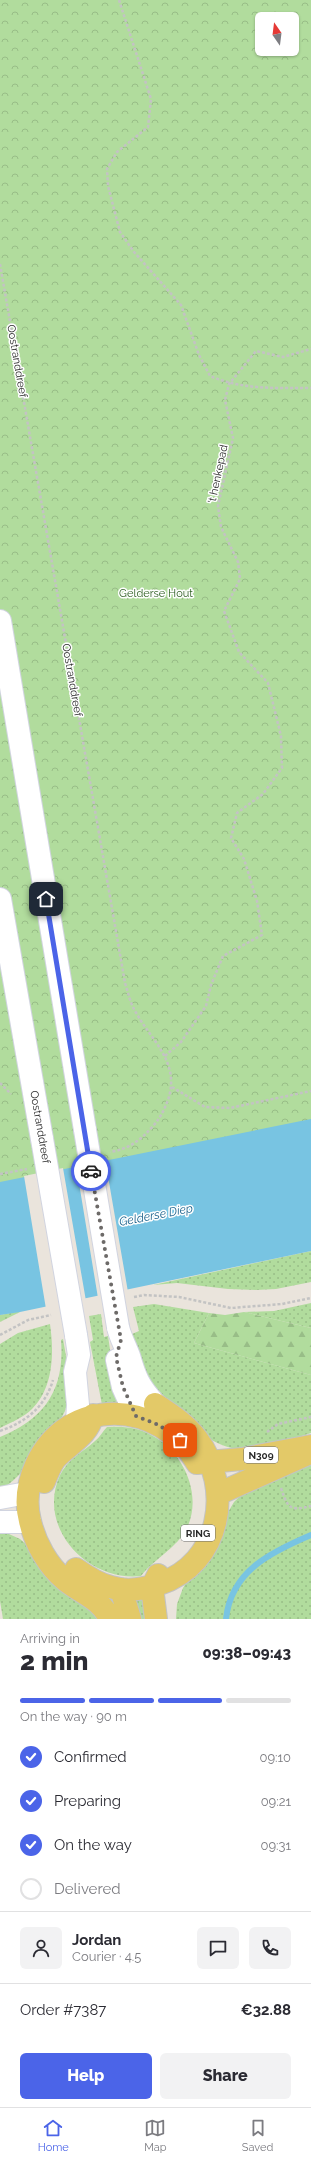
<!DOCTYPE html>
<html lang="en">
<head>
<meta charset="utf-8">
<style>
  body { margin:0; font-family:Raleway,sans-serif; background:#f2f2f3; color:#2b2b33; height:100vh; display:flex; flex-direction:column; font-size:15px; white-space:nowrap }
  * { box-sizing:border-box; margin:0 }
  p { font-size:13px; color:#7c7c81 }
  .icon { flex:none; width:22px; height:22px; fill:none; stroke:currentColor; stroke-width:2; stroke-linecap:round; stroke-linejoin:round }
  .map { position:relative; height:1619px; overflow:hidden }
  .details { display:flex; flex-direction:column; background:#fff; flex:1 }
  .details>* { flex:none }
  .needle { width:26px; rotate:346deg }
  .tools { position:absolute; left:255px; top:12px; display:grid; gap:8px }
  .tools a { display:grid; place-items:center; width:44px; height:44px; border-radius:6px; background:#fff; box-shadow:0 1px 3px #0004; font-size:20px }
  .pin { position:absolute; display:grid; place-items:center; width:34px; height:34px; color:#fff; margin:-17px; border-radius:8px; box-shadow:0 2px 6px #0006 }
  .courier { position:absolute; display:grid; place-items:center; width:40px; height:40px; margin:-20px; border:3px solid #4b64e8; border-radius:50%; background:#fff; color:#222; box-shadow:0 1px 5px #0007 }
  .head em { font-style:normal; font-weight:800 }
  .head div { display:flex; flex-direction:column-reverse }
  .head { display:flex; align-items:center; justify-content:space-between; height:68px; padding:0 20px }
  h1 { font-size:26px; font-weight:800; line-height:30px }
  .bar { display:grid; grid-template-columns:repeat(4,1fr); gap:6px 4px; align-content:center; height:48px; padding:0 20px }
  .bar i { height:5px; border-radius:3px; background:#e1e1e2 }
  .bar .selected { background:#4b64e8 }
  .bar p { grid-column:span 4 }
  .line { display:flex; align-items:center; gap:10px; padding:0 20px; border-top:1px solid #e1e1e2 }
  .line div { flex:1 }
  .round { display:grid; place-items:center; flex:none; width:42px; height:42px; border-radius:6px; background:#f2f2f3 }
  ol { padding:0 20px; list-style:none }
  li { display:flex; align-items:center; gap:12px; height:44px }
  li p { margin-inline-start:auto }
  li .icon { padding:4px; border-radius:50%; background:#4b64e8; color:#fff; stroke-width:4 }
  li:last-child { color:#7c7c81 }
  li i { width:22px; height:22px; border:2px solid #e1e1e2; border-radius:50% }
  .action { display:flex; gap:8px; margin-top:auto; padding:8px 20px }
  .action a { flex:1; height:46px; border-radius:6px; background:#4b64e8; color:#fff; font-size:16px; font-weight:800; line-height:46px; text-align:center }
  .action a+a { background:#f2f2f3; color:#2b2b33 }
  .tabs { display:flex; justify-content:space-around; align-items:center; height:56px; border-top:1px solid #e1e1e2; background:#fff; font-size:11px; color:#7c7c81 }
  .tabs a { display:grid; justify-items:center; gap:2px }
  .tabs .selected { color:#4b64e8 }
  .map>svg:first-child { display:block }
  .grass { fill:url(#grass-dots) }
  .forest { fill:url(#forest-firs) }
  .park { fill:url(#park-crowns); fill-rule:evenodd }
  .water { fill:#78c4e2 }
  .pier { fill:#eae4dc }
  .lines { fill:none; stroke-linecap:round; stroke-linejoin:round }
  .stream { stroke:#78c4e2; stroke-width:6 }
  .secondary-casing { stroke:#d1d4e0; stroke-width:24 }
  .primary-casing { stroke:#c3c3c3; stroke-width:24 }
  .path { stroke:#c3c3c3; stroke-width:2.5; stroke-dasharray:3 2; stroke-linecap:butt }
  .secondary { stroke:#fff; stroke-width:22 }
  .primary { stroke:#e3c968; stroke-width:22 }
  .secondary-bridge-casing { stroke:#d1d4e0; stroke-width:24; stroke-linecap:butt }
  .secondary-bridge { stroke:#fff; stroke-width:22 }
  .done { stroke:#6d6a68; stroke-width:4; stroke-dasharray:0 7.2 }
  .route { stroke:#4b64e8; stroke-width:5 }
  .labels { text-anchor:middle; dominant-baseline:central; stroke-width:3; stroke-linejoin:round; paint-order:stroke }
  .shield { fill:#fff; stroke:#696969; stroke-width:1 }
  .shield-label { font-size:10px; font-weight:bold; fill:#292929 }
  .street-label { font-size:11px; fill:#292929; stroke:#fff }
  .park-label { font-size:11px; fill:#2c5e20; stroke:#fff }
  .water-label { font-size:12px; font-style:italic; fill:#1a628c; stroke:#fff }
</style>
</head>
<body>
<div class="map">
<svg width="311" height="1619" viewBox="0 0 311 1619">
  <defs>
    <pattern id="grass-dots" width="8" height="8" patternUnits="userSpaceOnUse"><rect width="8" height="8" fill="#b1dc9d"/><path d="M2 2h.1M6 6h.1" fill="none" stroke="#98bd87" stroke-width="1.8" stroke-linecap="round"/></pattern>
    <pattern id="forest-firs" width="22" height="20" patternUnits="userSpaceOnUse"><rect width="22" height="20" fill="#b1dc9d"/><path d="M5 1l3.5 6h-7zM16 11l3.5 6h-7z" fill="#98bd87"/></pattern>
    <pattern id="park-crowns" width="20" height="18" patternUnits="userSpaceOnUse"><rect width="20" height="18" fill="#b1dc9d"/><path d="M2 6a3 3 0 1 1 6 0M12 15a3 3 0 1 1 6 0" fill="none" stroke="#98bd87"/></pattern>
  </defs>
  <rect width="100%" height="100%" fill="#eae4dc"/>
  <path class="grass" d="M311,1251v31l-35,7 -20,1 -28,-1 -51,-6 -24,2z
    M311,1303v25l-67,-16 30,-1z
    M154,1304l55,9 -15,30 117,32v58c-23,7 -47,17 -71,16 -34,-1 -87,-52 -101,-82 -4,-9 -5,-23 -7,-33l7,-3 -6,-24z
    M16,1312h4l-20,10v-7z
    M101,1314l3,23 4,-1 10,68 -16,1 -12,-63 3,-2 -4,-24z
    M50,1324c4,28 4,63 -18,85 -8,8 -22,14 -32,19v-84l18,-11z
    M63,1339c4,24 10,48 2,72 -11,23 -42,67 -65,79v-53c45,-18 65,-48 61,-97z
    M107,1427c15,-1 30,0 44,8 32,16 52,59 36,93 -10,20 -32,30 -46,48 -53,6 -105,-48 -81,-101 8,-16 23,-23 35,-34 5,-4 8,-10 12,-14z
    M311,1465v154h-135l1,-15 6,-16 51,-86c19,-21 51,-28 77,-37z
    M0,1530l20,9 8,7 74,73h-99l-3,-18z
    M143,1597l5,22h-10l-3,-20z"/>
  <path class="forest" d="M244,1312l67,16v47l-117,-32 15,-30 16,2z"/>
  <path class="park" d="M0,0h311v1136l-311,53zM262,19h30v30h-30z"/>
  <path class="water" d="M311,1119v132l-291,61 -20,3v-133z"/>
  <path class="pier" d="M105,1159l23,133 -30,6 -22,-133z
    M63,1168l23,133 -40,8 -22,-133z"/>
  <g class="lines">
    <path class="stream" d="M226,1619c5,-48 45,-67 85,-84"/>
    <defs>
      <path id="secondary" d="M0,621l85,509
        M0,899l42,240
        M118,1327c2,10 7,18 11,29 6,21 10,31 26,48
        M76,1335l3,20 -4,17 3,33 -1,17
        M117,1360l6,27 13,29
        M0,1498l27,-5
        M0,1522h30"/>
      <path id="primary" d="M44,1482c3,-8 6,-16 11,-23 14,-15 33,-23 38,-44
        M218,1494l92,-41
        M76,1569c10,7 22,15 35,18 15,5 33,2 48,-3 62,-20 75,-96 38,-145 -11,-15 -27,-25 -42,-35
        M121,1589l9,30
        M110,1619c-10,-21 -28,-25 -45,-39 -17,-14 -30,-37 -35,-59 -5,-19 -2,-38 6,-56 32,-70 124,-66 161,-2l45,-4 69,-13
        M156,1619l-4,-32 6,-12"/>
    </defs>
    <use href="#secondary" class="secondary-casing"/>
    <use href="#primary" class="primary-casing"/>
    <path class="path" d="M119,0l32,99 -3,28 -31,25 -10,17 1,17 12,46 14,20 47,53 18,50 11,21c33,14 66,12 101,12
      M0,264l125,719c3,9 5,19 9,26 16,31 47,52 34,91 -4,10 -7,17 -15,26 -12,14 -24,23 -43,26
      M165,1056l16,-14 25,-36 5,-21 12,-29 39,-21 -5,-34 -13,-42 -13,-21 6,-25 26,-19 19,-26 -1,-32 -13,-53 -29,-31 -15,-41 16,-32 -2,-17 -17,-35 -3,-21 15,-68 -8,-38 4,-16 27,-33 27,6 28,-8
      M0,1083l11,11
      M172,1087l33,20 25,1 81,-17
      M0,1174l27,-5
      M134,1297l10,-2 35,2 52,11 51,-4 29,-6
      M0,1335l28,-15 23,-5
      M0,1431c26,-9 45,-24 53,-51
      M267,1432l11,-8 33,-7
      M281,1488c7,21 9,23 30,18"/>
    <use href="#secondary" class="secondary"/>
    <use href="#primary" class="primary"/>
    <defs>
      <path id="secondary-bridge" d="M85,1130l33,197
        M42,1139l34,196"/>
    </defs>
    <use href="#secondary-bridge" class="secondary-bridge-casing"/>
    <use href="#secondary-bridge" class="secondary-bridge"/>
  </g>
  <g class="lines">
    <path class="done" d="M91,1171l30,169 -5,17 7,30 13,29 23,9 21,15"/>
    <path class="route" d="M46,899l45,272"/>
  </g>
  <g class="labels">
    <g class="shield">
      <rect x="244" y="1447" width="34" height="16" rx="3"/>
      <rect x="181" y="1525" width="34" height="16" rx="3"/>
    </g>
    <g class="shield-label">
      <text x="261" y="1455">N309</text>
      <text x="198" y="1533">RING</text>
    </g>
    <g class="street-label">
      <text transform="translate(17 361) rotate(80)">Oostranddreef</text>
      <text transform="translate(218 474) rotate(-78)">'t henkepad</text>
      <text transform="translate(72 680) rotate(80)">Oostranddreef</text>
      <text transform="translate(40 1127) rotate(80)">Oostranddreef</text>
    </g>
    <g class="park-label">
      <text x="156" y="593">Gelderse Hout</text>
    </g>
    <g class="water-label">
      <text transform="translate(156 1215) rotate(-11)">Gelderse Diep</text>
    </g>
  </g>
</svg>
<div class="tools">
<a><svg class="needle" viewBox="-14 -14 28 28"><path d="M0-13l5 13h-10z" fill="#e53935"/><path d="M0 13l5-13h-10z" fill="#7c7c81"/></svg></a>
</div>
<div class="pin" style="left:180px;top:1440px;background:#ea580c"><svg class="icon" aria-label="bag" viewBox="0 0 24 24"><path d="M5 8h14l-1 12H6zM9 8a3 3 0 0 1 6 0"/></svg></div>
<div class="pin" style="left:46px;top:899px;background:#1f2937"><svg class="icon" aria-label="home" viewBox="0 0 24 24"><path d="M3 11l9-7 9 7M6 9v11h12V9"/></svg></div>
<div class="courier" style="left:91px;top:1171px"><svg class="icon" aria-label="car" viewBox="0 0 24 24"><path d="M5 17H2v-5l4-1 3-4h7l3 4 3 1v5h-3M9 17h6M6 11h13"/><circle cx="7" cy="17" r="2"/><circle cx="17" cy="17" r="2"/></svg></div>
</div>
<section class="details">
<div class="head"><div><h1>2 min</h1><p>Arriving in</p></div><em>09:38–09:43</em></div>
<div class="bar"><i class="selected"></i><i class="selected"></i><i class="selected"></i><i></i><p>On the way · 90 m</p></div>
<ol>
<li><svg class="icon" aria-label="check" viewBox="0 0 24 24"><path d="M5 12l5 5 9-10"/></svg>Confirmed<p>09:10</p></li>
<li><svg class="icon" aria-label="check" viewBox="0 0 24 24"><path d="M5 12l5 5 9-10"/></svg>Preparing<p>09:21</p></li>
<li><svg class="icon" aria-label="check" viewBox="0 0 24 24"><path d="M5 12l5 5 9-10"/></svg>On the way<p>09:31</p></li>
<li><i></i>Delivered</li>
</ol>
<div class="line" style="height:72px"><a class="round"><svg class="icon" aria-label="person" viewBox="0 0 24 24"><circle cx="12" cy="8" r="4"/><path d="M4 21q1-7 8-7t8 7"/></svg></a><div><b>Jordan</b><p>Courier · 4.5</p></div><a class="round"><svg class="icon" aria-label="chat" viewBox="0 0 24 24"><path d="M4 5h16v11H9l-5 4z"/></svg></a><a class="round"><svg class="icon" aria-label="phone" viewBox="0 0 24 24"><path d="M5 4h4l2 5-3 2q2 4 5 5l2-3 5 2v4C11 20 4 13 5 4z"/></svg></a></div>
<div class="line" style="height:52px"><div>Order #7387</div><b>€32.88</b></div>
<div class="action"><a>Help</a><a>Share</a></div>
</section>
<nav class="tabs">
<a class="selected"><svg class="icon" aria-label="home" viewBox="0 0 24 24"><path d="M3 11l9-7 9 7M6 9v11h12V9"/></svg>Home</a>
<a><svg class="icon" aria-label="map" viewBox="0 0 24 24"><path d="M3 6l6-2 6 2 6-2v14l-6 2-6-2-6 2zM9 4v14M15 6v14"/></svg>Map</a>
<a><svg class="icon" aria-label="saved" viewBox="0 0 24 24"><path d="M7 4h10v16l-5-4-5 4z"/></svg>Saved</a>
</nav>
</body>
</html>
